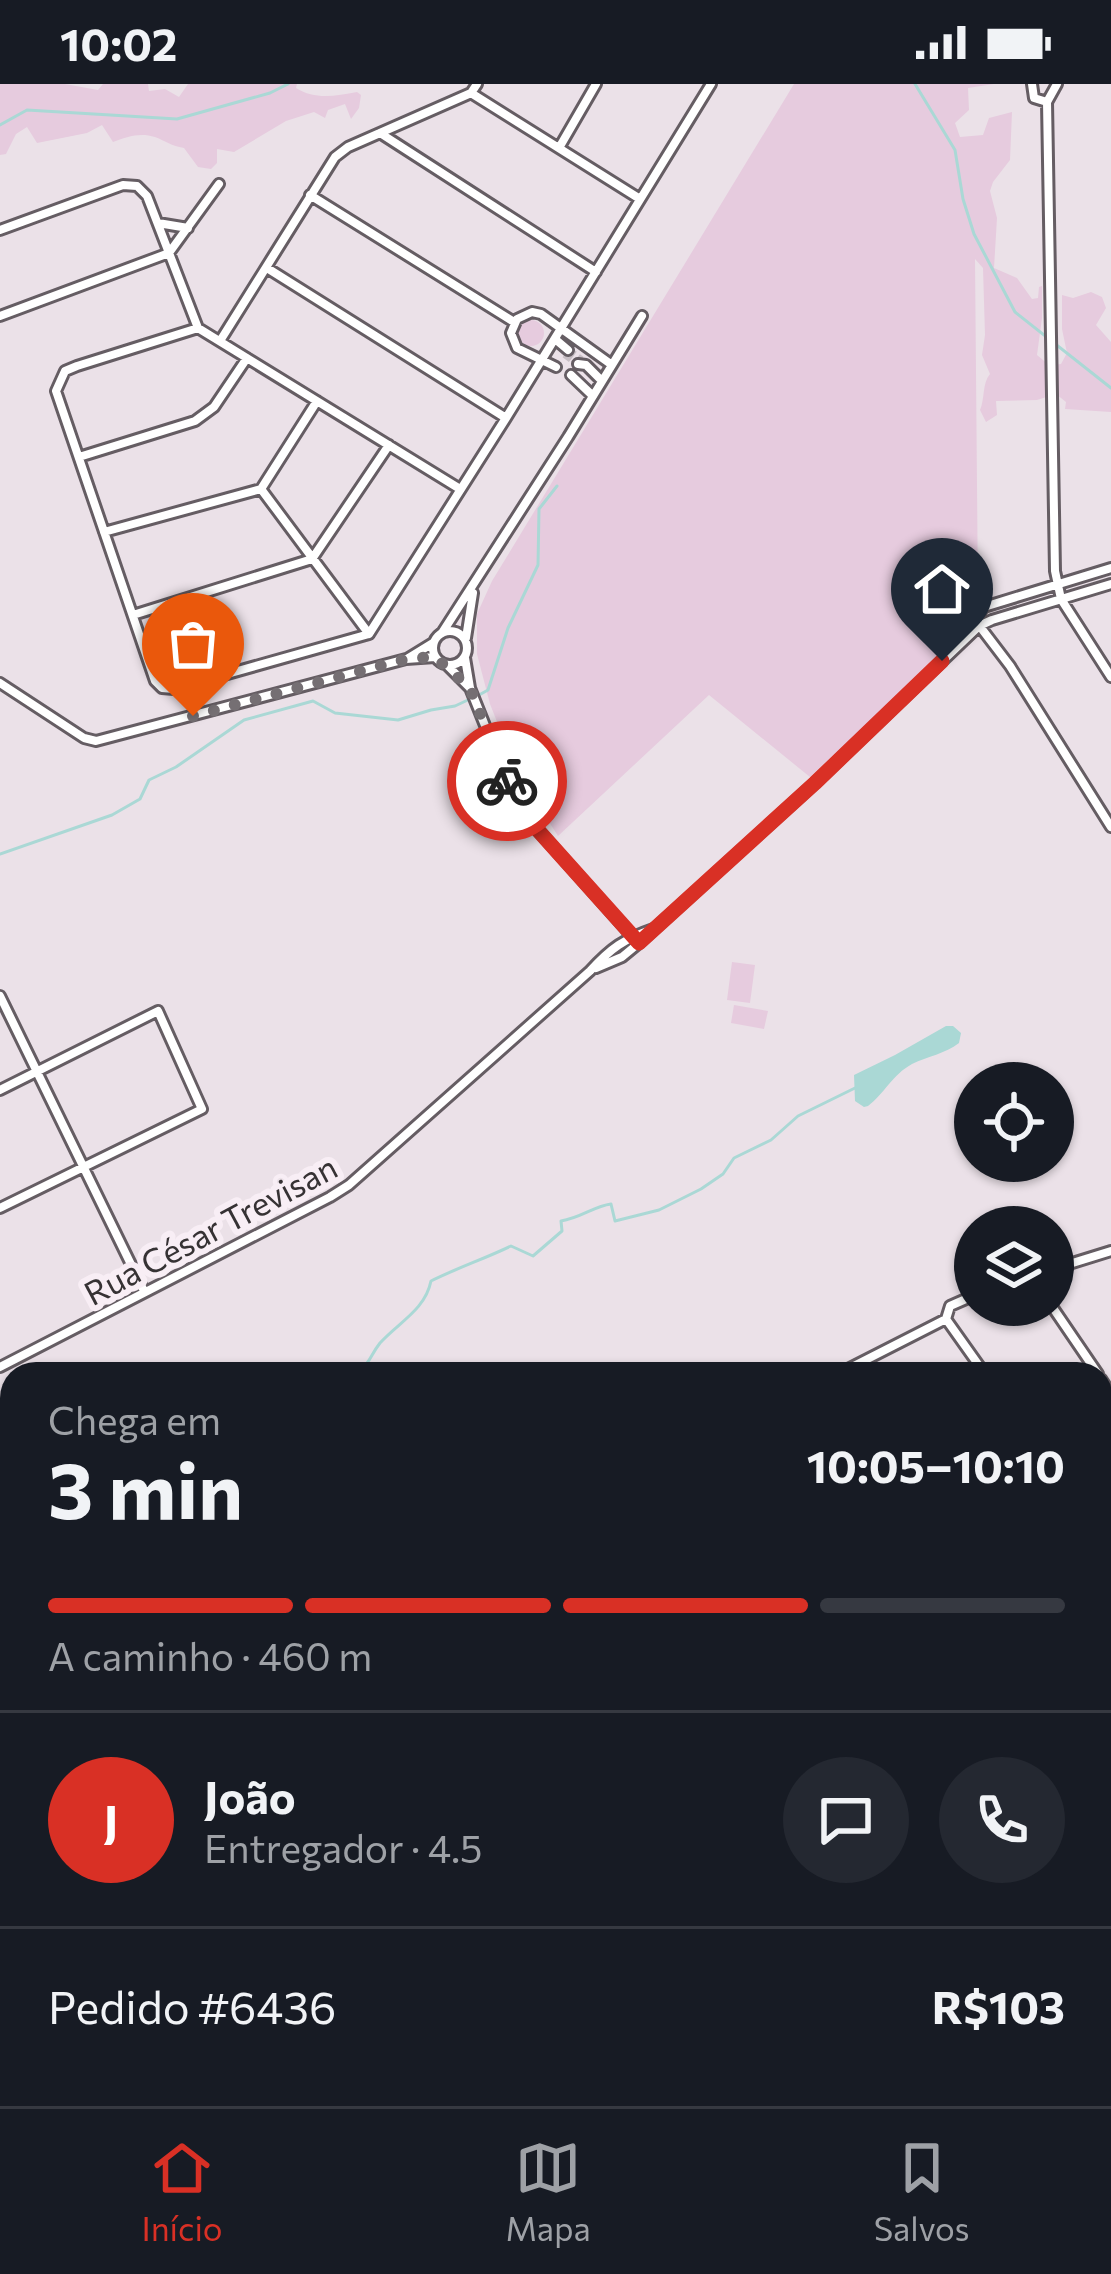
<!DOCTYPE html>
<html lang="pt">
<head>
<meta charset="utf-8">
<style>
  body { margin:0; font-family:Commissioner,sans-serif; background:#242831; color:#f1f3f6; height:100vh; display:flex; flex-direction:column; font-size:45px; white-space:nowrap }
  * { box-sizing:border-box; margin:0 }
  p { font-size:39px; color:#9ea1a6 }
  .icon { flex:none; width:66px; height:66px; fill:none; stroke:currentColor; stroke-width:2; stroke-linecap:round; stroke-linejoin:round }
  .map { position:relative; flex:1; overflow:hidden }
  .panel { position:absolute; left:0px; top:1278px; width:1113px; height:744px; display:flex; flex-direction:column; background:#171b24; border-radius:36px 36px 0 0; box-shadow:0 3px 9px #0004 }
  .panel>* { flex:none }
  .fabs { position:absolute; left:954px; top:978px; display:grid; gap:24px }
  .fabs a { display:grid; place-items:center; width:120px; height:120px; border-radius:50%; background:#171b24; box-shadow:0 3px 9px #0004; font-size:60px }
  .pin { position:absolute; display:grid; place-items:center; width:102px; height:102px; color:#fff; margin:-123px -51px; border-radius:50% 50% 50% 0; rotate:-45deg; box-shadow:0 0 12px #0007 }
  .pin .icon { rotate:45deg }
  .courier { position:absolute; display:grid; place-items:center; width:120px; height:120px; margin:-60px; border:9px solid #d93025; border-radius:50%; background:#fff; color:#222; box-shadow:0 3px 15px #0007 }
  .summary em { font-style:normal; font-weight:700 }
  .summary div { display:flex; flex-direction:column-reverse }
  .summary { display:flex; align-items:center; justify-content:space-between; height:204px; padding:0 48px }
  h1 { font-size:78px; font-weight:700; line-height:90px }
  .bar { display:grid; grid-template-columns:repeat(4,1fr); gap:18px 12px; align-content:center; height:144px; padding:0 48px }
  .bar i { height:15px; border-radius:9px; background:#363941 }
  .bar .selected { background:#d93025 }
  .bar p { grid-column:span 4 }
  .line { display:flex; align-items:center; gap:30px; padding:0 48px; border-top:3px solid #363941 }
  .line div { flex:1 }
  .round { display:grid; place-items:center; flex:none; width:126px; height:126px; border-radius:63px; background:#242831 }
  .status { display:flex; justify-content:space-between; align-items:center; height:84px; padding:0 60px; background:#171b24; direction:ltr }
  .status svg { height:33px; fill:currentColor }
  .tab-bar { display:flex; justify-content:space-around; align-items:center; height:168px; border-top:3px solid #363941; background:#171b24; font-size:33px; color:#9ea1a6 }
  .tab-bar a { display:grid; justify-items:center; gap:6px }
  .tab-bar .selected { color:#d93025 }
  .map>svg:first-child { display:block }
  .green { fill:#e6cbde }
  .water { fill:#aad8d5 }
  .lines { fill:none; stroke-linecap:round; stroke-linejoin:round }
  .stream { stroke:#aad8d5; stroke-width:3 }
  .street-tunnel { stroke:#c7bec4; stroke-width:8; stroke-dasharray:8 4; stroke-linecap:butt }
  .street-casing { stroke:#655d63; stroke-width:14 }
  .secondary-casing { stroke:#655d63; stroke-width:18 }
  .street { stroke:#fff; stroke-width:8 }
  .secondary { stroke:#fff; stroke-width:12 }
  .done { stroke:#756f73; stroke-width:12; stroke-dasharray:0 21.6 }
  .route { stroke:#d93025; stroke-width:15 }
  .labels { text-anchor:middle; dominant-baseline:central; stroke-width:12; stroke-linejoin:round; paint-order:stroke }
  .street-label { font-size:33px; fill:#363234; stroke:#f8eef5 }
</style>
</head>
<body>
<div class="status"><b>10:02</b><svg viewBox="0 0 49 12"><path d="M0 12V9h3v3zM5 12V6h3v6zM10 12V3h3v9zM15 12V0h3v12zM26 1h20v11H26zM47 4h2v5h-2z"/></svg></div>
<div class="map">
<svg width="1111" height="2022" viewBox="0 0 1111 2022">
  <rect width="100%" height="100%" fill="#ebe1e8"/>
  <path class="green" d="M0,0h65l33,6 5,-6h45l1,7 16,-2 14,8 9,-13h109l-1,4c19,12 39,8 61,4l4,3 -2,13 -8,11 -6,-15 -17,6 -3,8 -11,-6 -28,9 -52,31 -17,-3v14l-6,6 -13,-2 -14,-19c-13,-2 -18,-7 -29,-11 -15,-5 -29,0 -42,5l-11,-17 -15,8 -50,10 -10,-16 -11,7 -10,20 -6,1z
    M794,0h200l-26,4 1,22 -14,13 5,14 23,-2 6,-17 23,-6 -2,48 -17,22 -3,9 7,27 -3,50 23,10 15,21 6,-1 1,-11 3,-1v32l-5,37 12,10 12,-1 6,-11 -5,-24v-34l11,3 18,-6 11,5 4,11 -10,17 15,17v70l-46,-3 1,-7 -10,-8 -19,6 -41,1 1,14 -11,7 -6,-12c5,-11 2,-27 10,-36l-8,-19 3,-20 -2,-67 -8,-9 3,338 -19,25 -9,23 -140,132 -101,-82 -151,141 -42,-66 -26,-66 -13,-50v-40l15,-33z
    M518 249a13 13 0 1 1 26 0a13 13 0 1 1-26 0Z
    M732,878l23,3 -5,38 -23,-3z
    M734,921l34,6 -4,18 -33,-6z"/>
  <path class="water" d="M946,942h7l8,7 -2,10c-14,11 -31,13 -47,21 -20,11 -27,29 -44,42l-4,1 -9,-6 -1,-26 41,-20z"/>
  <g class="lines">
    <path class="stream" d="M915,0l40,66 8,49 11,35 41,78 96,76
      M0,41l27,-15 150,9 93,-26 18,-9
      M479,611l9,-5 20,-62 30,-63 1,-56 18,-23
      M0,770l112,-39 28,-16 9,-19 27,-13 68,-47 69,-19 22,12 63,7 33,-10 24,-4 15,-7
      M355,1290c17,-12 14,-17 25,-31 19,-21 45,-33 51,-62 26,-13 53,-22 80,-35l22,10 29,-25 -1,-10c20,-3 33,-15 50,-17l4,17 44,-11 42,-21 22,-15 11,-16 37,-18 27,-24 57,-28
      M1101,1689l10,-12
      M133,2022l19,-12"/>
    <path class="street-tunnel" d="M568,266l13,10
      M565,270l13,10"/>
    <defs>
      <path id="street" d="M1032,0l2,14 13,4
        M1057,0l-10,18 8,469 6,28 50,78
        M471,9l169,106
        M380,49l216,139
        M559,64l37,-64
        M310,111l204,127
        M158,139l30,5
        M0,146l123,-45 14,1 10,10 51,132 262,161
        M267,184l239,150
        M0,232l169,-63 50,-69
        M198,244l-121,38 -12,5 -9,20 99,290 7,7 12,1 195,-55 137,-216 205,-334
        M555,255l13,11
        M220,257l115,-184 13,-10 123,-54 6,-9
        M578,280l8,1 16,16
        M556,283l-39,-19 -6,-15 6,-14 15,-7 9,2 71,51
        M571,291l22,21
        M79,373l116,-36 19,-14 33,-49
        M261,405l108,145
        M104,448l157,-43 56,-88
        M133,531l179,-56 77,-114
        M974,536l10,-13 127,-39
        M975,536l35,46 101,161
        M433 564a17 17 0 1 1 34 0a17 17 0 1 1-34 0Z
        M442,549l126,-196 74,-121
        M466,554l7,-45
        M465,574l5,30 42,105 15,25 107,120
        M407,575l26,-16
        M447,581l22,22
        M0,599l84,55 12,3 310,-82 29,-2
        M596,884l26,-11 17,-14 176,-160 164,-157 13,-6 119,-36
        M0,912l144,295
        M0,1006l158,-79 44,98 -202,99
        M1053,1185l58,-18
        M975,1211l-25,11 -4,13 39,55
        M1051,1221l47,69
        M0,1283l330,-170 19,-12 241,-214c21,-23 34,-32 63,-42
        M838,1290l108,-55
        M1101,1295l10,15
        M1101,1459l10,15
        M0,1713l12,-6"/>
      <path id="secondary" d="M1101,1524l10,-5
        M148,2022l19,-12"/>
    </defs>
    <use href="#street" class="street-casing"/>
    <use href="#secondary" class="secondary-casing"/>
    <use href="#street" class="street"/>
    <use href="#secondary" class="secondary"/>
  </g>
  <g class="lines">
    <path class="done" d="M193,632l213,-57 29,-2 35,31 37,93"/>
    <path class="route" d="M507,697l20,37 112,125 176,-160 127,-122"/>
  </g>
  <g class="labels">
    <g class="street-label">
      <text transform="translate(210 1145) rotate(-28)">Rua César Trevisan</text>
    </g>
  </g>
</svg>
<div class="fabs">
<a><svg class="icon" aria-label="locate" viewBox="0 0 24 24"><circle cx="12" cy="12" r="6"/><path d="M12 2v4M12 18v4M2 12h4M18 12h4"/></svg></a>
<a><svg class="icon" aria-label="layers" viewBox="0 0 24 24"><path d="M12 4l9 5-9 5-9-5zM3 14l9 5 9-5"/></svg></a>
</div>
<div class="pin" style="left:193px;top:632px;background:#ea580c"><svg class="icon" aria-label="bag" viewBox="0 0 24 24"><path d="M5 8h14l-1 12H6zM9 8a3 3 0 0 1 6 0"/></svg></div>
<div class="pin" style="left:942px;top:577px;background:#1f2937"><svg class="icon" aria-label="home" viewBox="0 0 24 24"><path d="M3 11l9-7 9 7M6 9v11h12V9"/></svg></div>
<div class="courier" style="left:507px;top:697px"><svg class="icon" aria-label="bike" viewBox="0 0 24 24"><circle cx="6" cy="16" r="4"/><circle cx="18" cy="16" r="4"/><path d="M6 16l4-8h5l3 8M10 8l3 8H6M13 5h3"/></svg></div>
<section class="panel">
<div class="summary"><div><h1>3 min</h1><p>Chega em</p></div><em>10:05–10:10</em></div>
<div class="bar"><i class="selected"></i><i class="selected"></i><i class="selected"></i><i></i><p>A caminho · 460 m</p></div>
<div class="line" style="height:216px"><b class="round" style="background:#d93025;color:#fff">J</b><div><b>João</b><p>Entregador · 4.5</p></div><a class="round"><svg class="icon" aria-label="chat" viewBox="0 0 24 24"><path d="M4 5h16v11H9l-5 4z"/></svg></a><a class="round"><svg class="icon" aria-label="phone" viewBox="0 0 24 24"><path d="M5 4h4l2 5-3 2q2 4 5 5l2-3 5 2v4C11 20 4 13 5 4z"/></svg></a></div>
<div class="line" style="height:156px"><div>Pedido #6436</div><b>R$103</b></div>
</section>
</div>
<nav class="tab-bar">
<a class="selected"><svg class="icon" aria-label="home" viewBox="0 0 24 24"><path d="M3 11l9-7 9 7M6 9v11h12V9"/></svg>Início</a>
<a><svg class="icon" aria-label="map" viewBox="0 0 24 24"><path d="M3 6l6-2 6 2 6-2v14l-6 2-6-2-6 2zM9 4v14M15 6v14"/></svg>Mapa</a>
<a><svg class="icon" aria-label="saved" viewBox="0 0 24 24"><path d="M7 4h10v16l-5-4-5 4z"/></svg>Salvos</a>
</nav>
</body>
</html>
